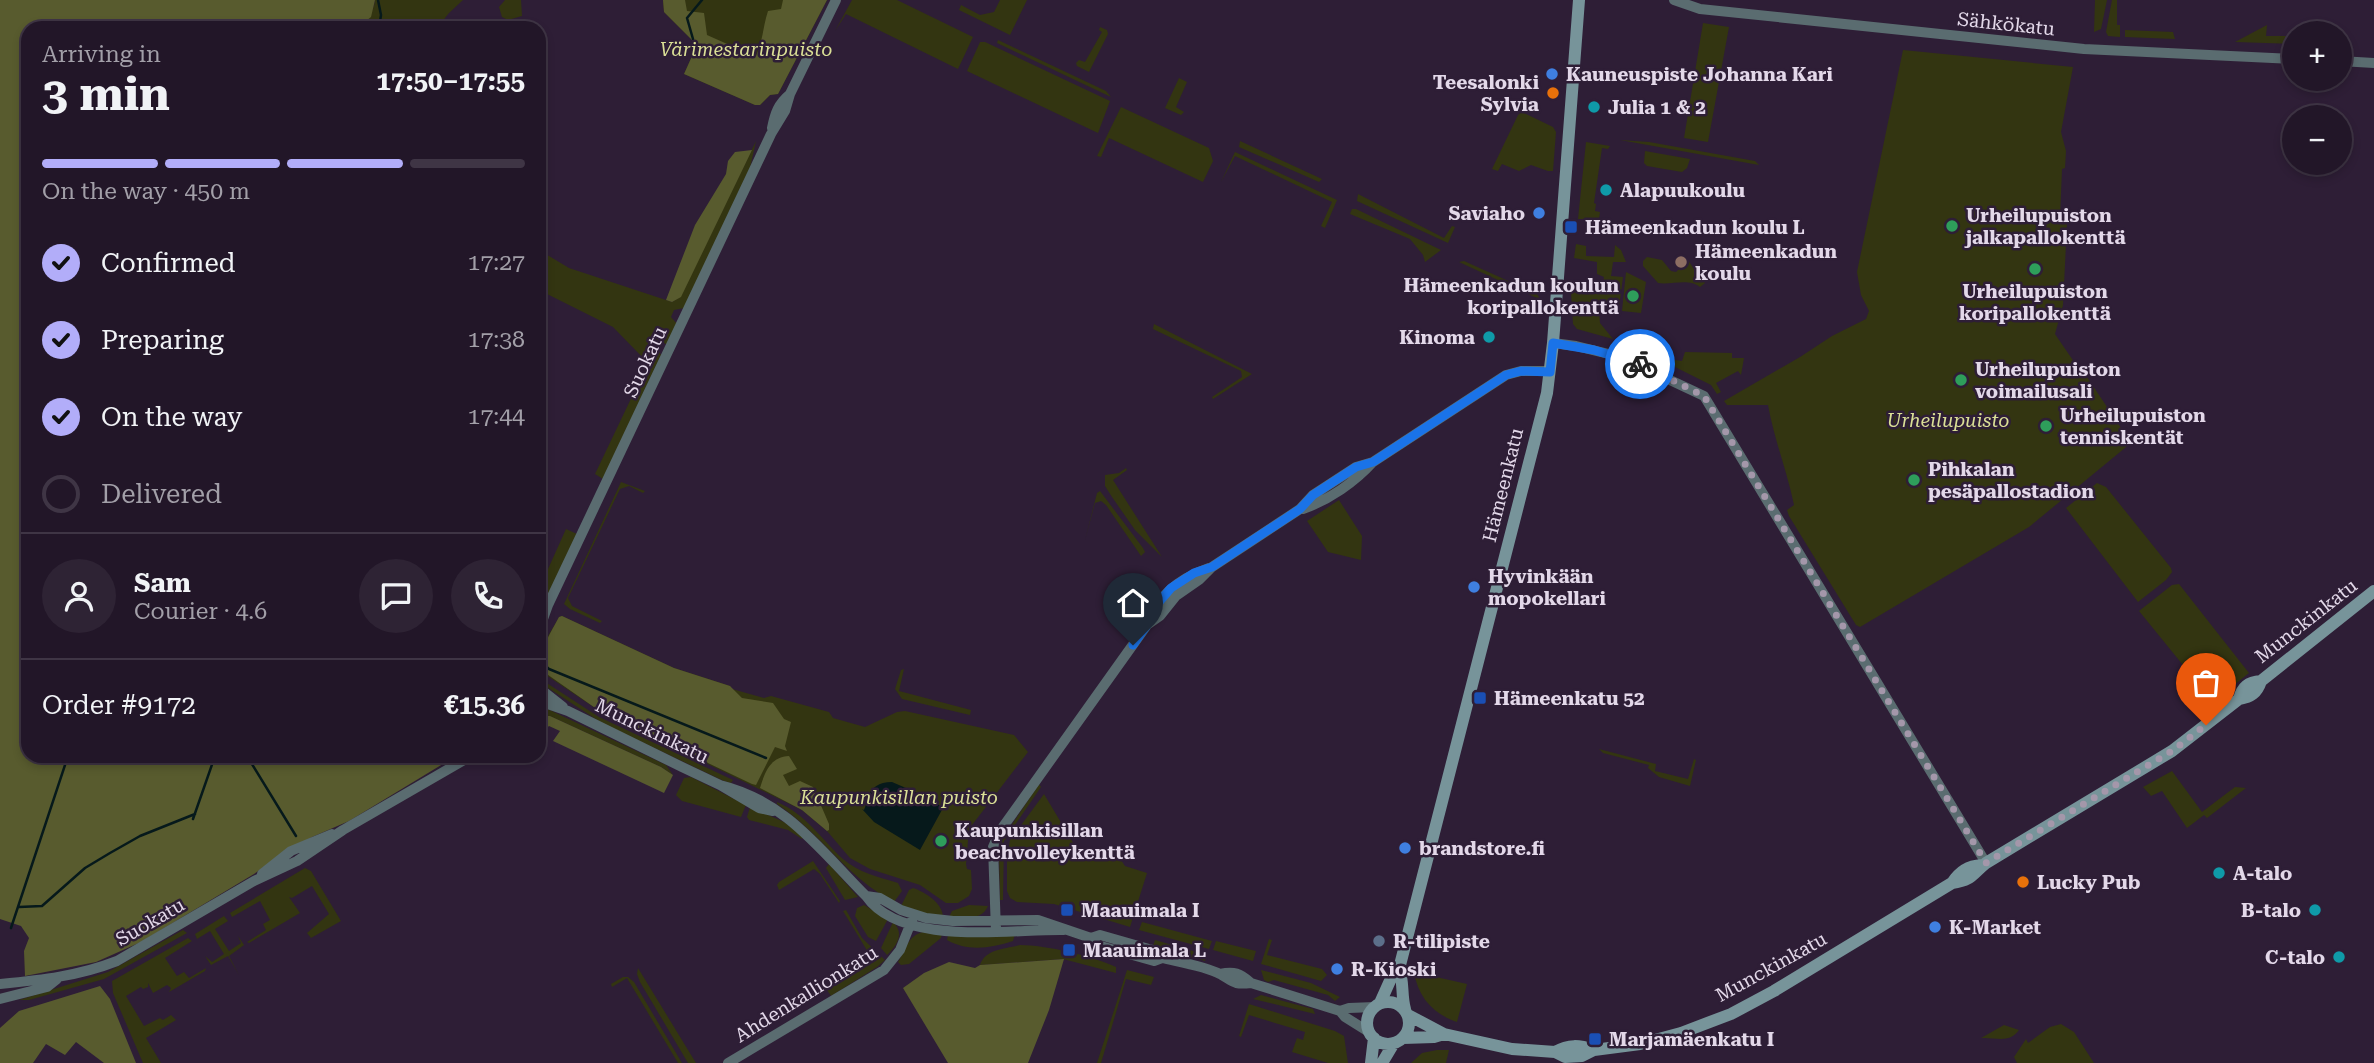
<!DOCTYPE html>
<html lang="en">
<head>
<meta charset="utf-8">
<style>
  body { margin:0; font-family:"Roboto Serif",serif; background:#2e2334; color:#f1f3f6; height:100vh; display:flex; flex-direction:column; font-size:26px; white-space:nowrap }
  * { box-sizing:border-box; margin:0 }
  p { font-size:23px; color:#a29fa8 }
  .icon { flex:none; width:38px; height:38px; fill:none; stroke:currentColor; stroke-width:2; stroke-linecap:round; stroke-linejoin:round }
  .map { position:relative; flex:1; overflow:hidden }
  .sheet { position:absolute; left:21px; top:21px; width:525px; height:742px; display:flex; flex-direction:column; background:#221628; border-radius:21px; box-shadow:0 4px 10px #0003,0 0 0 2px #3f3545 }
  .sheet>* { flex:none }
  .fabs { position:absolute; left:2282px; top:21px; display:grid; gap:14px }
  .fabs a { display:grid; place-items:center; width:70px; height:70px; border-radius:50%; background:#221628; box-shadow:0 4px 10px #0003,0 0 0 2px #3f3545; font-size:35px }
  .pin { position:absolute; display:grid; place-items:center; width:60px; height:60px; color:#fff; margin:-72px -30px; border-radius:50% 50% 50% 0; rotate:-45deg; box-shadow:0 0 7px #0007 }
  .pin .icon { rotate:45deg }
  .courier { position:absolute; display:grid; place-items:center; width:70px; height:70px; margin:-35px; border:5px solid #1a73e8; border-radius:50%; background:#fff; color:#222; box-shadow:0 2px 9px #0007 }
  .overview em { font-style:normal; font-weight:700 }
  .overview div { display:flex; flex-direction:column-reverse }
  .overview { display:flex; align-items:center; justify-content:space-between; height:119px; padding:0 21px }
  h1 { font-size:46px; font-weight:700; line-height:52px }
  .bar { display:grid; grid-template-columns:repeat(4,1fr); gap:10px 7px; align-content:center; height:84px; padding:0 21px }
  .bar i { height:9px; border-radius:5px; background:#3f3545 }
  .bar .on { background:#b2adf9 }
  .bar p { grid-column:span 4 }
  .line { display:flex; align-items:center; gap:18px; padding:0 21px; border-top:2px solid #3f3545 }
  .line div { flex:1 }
  .round { display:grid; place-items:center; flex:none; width:74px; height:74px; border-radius:37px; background:#2e2334 }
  ol { padding:0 21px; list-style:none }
  li { display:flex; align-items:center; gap:21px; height:77px }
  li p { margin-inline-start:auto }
  li .icon { padding:7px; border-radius:50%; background:#b2adf9; color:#111; stroke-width:4 }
  li:last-child { color:#a29fa8 }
  li i { width:38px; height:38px; border:4px solid #3f3545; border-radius:50% }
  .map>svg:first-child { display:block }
  .green { fill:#333511 }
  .forest { fill:#585b2e }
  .water { fill:#06191b }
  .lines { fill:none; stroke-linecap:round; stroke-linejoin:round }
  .stream { stroke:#06191b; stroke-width:2.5 }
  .tertiary { stroke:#5a6c70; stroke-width:10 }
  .secondary { stroke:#77949a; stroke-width:12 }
  .done { stroke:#a497aa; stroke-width:7; stroke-dasharray:0 12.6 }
  .route { stroke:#1a73e8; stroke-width:9 }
  .shop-dot { fill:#3f7fe0; stroke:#2e1e36; stroke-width:2.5 }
  .food-dot { fill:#e8710a; stroke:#2e1e36; stroke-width:2.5 }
  .culture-dot { fill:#0f9aa8; stroke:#2e1e36; stroke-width:2.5 }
  .leisure-dot { fill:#2e9e5b; stroke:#2e1e36; stroke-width:2.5 }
  .transit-dot { fill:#1a4fb4; stroke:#2e1e36; stroke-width:2.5 }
  .education-dot { fill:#8d6e63; stroke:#2e1e36; stroke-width:2.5 }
  .service-dot { fill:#5c6f8a; stroke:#2e1e36; stroke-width:2.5 }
  .labels { text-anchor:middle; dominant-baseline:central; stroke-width:5; stroke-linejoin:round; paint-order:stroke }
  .street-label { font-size:19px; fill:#e3d8e9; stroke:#2e1e36 }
  .park-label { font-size:19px; font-style:italic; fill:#dadf96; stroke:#2e1e36 }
  .poi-label { font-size:19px; font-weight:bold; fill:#e3d8e9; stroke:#2e1e36; text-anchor:start }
</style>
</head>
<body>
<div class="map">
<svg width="2374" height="1063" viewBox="0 0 2374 1063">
  <rect width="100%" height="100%" fill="#2e1e36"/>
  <path class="green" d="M375,0h88l-14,13 -12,15h-72c2,-10 9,-17 10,-28z
    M505,0h16l1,16 -14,4 -6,-3 -3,-10z
    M663,0h164l-49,94 -8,1 -10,10h-5l-71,-31 13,-29 -33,-33z
    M852,0h45l76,37 -15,32 -112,-55 -11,17z
    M1000,0h27l-17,35 -51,-25 2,-5 19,10 14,-3z
    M2095,0h12l-6,29 -7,3z
    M2112,0h5v25h3v12l-12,-1 -2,-4z
    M1703,23l26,4 -21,115 -24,-4z
    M2267,25l-1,11h28v-9h10v6h-10v11l-59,-2z
    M1100,27l7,3 1,4 -19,38 -12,-6 -1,-3 3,-3 6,2 17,-30 -3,-2z
    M2125,30l48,2 2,7 -50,-2z
    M998,40l108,51 5,6 -114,-54z
    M980,42h5l125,59 -12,32 -131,-62z
    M1903,50l170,17 -12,65 5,19 -1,17 -3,1 -2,49 7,6 -4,81 -8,29 28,41 2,-1 46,69 -102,84 -169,100 -4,-2 -67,-109 -2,-6 7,-5c-7,-34 -20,-66 -26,-100h-41l-3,-4 76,-44 32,-21 34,-17 3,-8 -8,-16 -4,-23z
    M1179,78l8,4 -11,25 8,5 -3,3 -16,-7z
    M1121,107l88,41 4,13 -10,21 -94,-44 -8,19 -4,-1z
    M1522,112l31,15 3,5 -3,39h-5l-17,-6 -12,6 -17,-7 -4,7 -6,-2 26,-54z
    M1620,140l29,2 106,19 4,4z
    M756,141l-6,27 -66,140 -10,2 -3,7 6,7 -10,21 -7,-5 -4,7 5,8 -58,124 -8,-5 53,-111 -35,-36 -74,-37v-40l30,18 103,34 8,-5z
    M1240,141l82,38 -3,3 -80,-35z
    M1586,142l24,4 -2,3 -6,-1 -8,55 2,1 -1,7 5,1 -1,7h-21z
    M1645,151l45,8 -3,9 -5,4 -35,-6 -3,-3z
    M1235,152l102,48 -12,28 -4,-2 11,-24 -97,-46 -14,26z
    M1358,194l86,44 8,-12 3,1 -7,16 -91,-42z
    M1352,209h4l85,41 -16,12 -2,-7 -13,-16 -60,-25z
    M1576,244l10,2v10l28,1 1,-12 6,5 5,12h-13l-2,14 12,1 -4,30 -13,1 -7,4 1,11 13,16 -36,-10 -4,-5 -2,-32h30l3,-15 -7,-3v-12l-23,-4z
    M1647,257l15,3 9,11 5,1 3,-3 1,-8 7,-3 8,13 9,5 1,7 -5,4c-11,-9 -28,-2 -42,-4l-15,-17v-5z
    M1464,261l73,33 4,6 -82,-38z
    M1626,272l20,10 -5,31 -19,-2z
    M1154,324l98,50 -39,25 -1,-2 30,-20 -1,-6 -88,-42z
    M1685,352l47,1v5h12l-3,17 -3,-4 -22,12 5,9 -4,2 -6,-9 -44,-22v-4l15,2z
    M1126,468l1,2 -14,10 49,77 -27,-27 -23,-33 -7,-11v-11l14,-2z
    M621,482l24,9 -2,2 -14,-7 -9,3 -52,109 4,8 30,15 -2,2 -30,-14 -6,-5z
    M2097,483l9,4 65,81 1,4 -6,8 -28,22 -72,-94z
    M1100,491l43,57 2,4 -4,4 -35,-51 -5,-4 -6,2 -10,37 12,-47z
    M1339,500l23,36 -1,24 -33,-8 -21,-31z
    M566,529l11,5 -29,61 -9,11v-17z
    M2179,584l70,89 -36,29 -74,-91 33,-26z
    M562,616l112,52 56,18 2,3 32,9 7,-2 58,16 4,6 32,9 32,-15 8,-1 109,24 14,17 -59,77 -3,35 1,5 4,1 1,19 -3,7 -11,7h-12l-26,-18 -50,-16 -20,-11 -23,-27 -25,-21 -201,-98 -58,-39c-9,-19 7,-39 16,-56z
    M904,669l-5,22 72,19 -1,5 -68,-16 -7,-10 6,-19z
    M539,678l60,39 134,63 -2,3 -7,-2 -122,-58 -63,-41z
    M539,705l127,60 7,10 -12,-8 -111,-51h-11z
    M1599,749l57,15 -1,7 33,8 6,-20 2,1 -6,26 -31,-9 -11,-9 1,-3 -46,-12z
    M2172,771l30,41 33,-25 11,1 -39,30 -3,-3 -17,13 -25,-37 -11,5 -8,-9z
    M691,777l55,28 -5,12 -59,-16 -6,-6 8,-17z
    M1039,784l2,3 -37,54 -1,59h-3l-1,-52 2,-7z
    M1044,794l37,62 21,5 2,-8 15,4 6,9 22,7 -17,54 -76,-23 -37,-2 -7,-4 -3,-7v-35l3,-16z
    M777,802c29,12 44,37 66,57 16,14 36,18 55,24l4,8 -8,11c-48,-25 -72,-68 -117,-98z
    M750,807l34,15 19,14 -1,3 -14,-9 -39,-10 -2,-3z
    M813,861l27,40 -1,2 -19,-29 -6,-5 -35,21 -2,-5 2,-3z
    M829,864l29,33 -13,3 -19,-32z
    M305,868l6,3 30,50 -30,17 -4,-5 22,-19 -17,-28 -20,12 -3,-1 11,16 -51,30 -2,-1 19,-12 -3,-6 7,-4 -10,-19 -28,16 -2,-4z
    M913,888c12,4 30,15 30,29l-18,-3 -24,-8 8,-16z
    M864,905l24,14 -12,22 -8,-4 -13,-21 2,-8z
    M969,905l19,1c-6,15 -24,11 -39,11l3,-6z
    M846,910l16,28 23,22 -8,7 -46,29 -4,-6 47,-28 -31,-51z
    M224,916l4,5 -13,8 14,22 12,-8 -3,-7 6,9 -15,11 10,19 -11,-19 -17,9 -6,-9 7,6 12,-8 -14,-23 -13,8 -2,-5z
    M893,922c12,11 4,24 -6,33l-6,-7z
    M1142,922l70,19 -3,8 -70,-19z
    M183,930l4,3 -83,46 -75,21h-10l89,-28z
    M923,932l19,2 -1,4 -32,26 -8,1 -3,-3c7,-11 10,-27 25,-30z
    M1015,934l-2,7c-22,7 -45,11 -66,-1l1,-5z
    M188,938l4,3 -27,17 12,18 7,-4 5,6 17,-10 -1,3 -36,21 2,-4 -4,-3 -14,8 -5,-10v4l-5,2 -2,-2 -15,9 18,30 16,-8 3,2 8,-5 5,5 -30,18 15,25h-18l-30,-70 -1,-12z
    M1269,939l3,1 -5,15 55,14 5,6 -6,6 -60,-17z
    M1155,940l52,15 -2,6 -52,-15z
    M1216,941l40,10 -3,10 -40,-11z
    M1020,945c26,0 73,11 96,22v6l-53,-14 -83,6c5,-16 25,-16 40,-20z
    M638,968l58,95h-8l-48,-81 -3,-8z
    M1127,970l27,7 -3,8 -25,-6 -25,84h-4z
    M1261,970l50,13 29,14 -5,4 -7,-6 -54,-15 -6,2 -4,-2z
    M1414,972l53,12 -10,38c-24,-8 -39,-25 -43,-50z
    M623,977h5l6,5 48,81h-4l-51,-85 -15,9 -1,-3z
    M1261,995l52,14 2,5 -62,-15z
    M1249,1004l86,27 9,5 4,27h-20l-36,-11 5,-14 6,2 2,-8 -56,-17 -8,22 -2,-1z
    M2061,1024l13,8 20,31h-77l-3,-6 12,-18 2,4 22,-16z
    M2004,1025l15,5c-10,14 -23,7 -38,8z
    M1437,1050h12l-3,13h-35l11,-10z"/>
  <path class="forest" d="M0,0h375l-4,17 -5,4 -1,7h-337v728h428l-107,65 -37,16 -33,19 -25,18 -113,68 -45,20 -71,14 -1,-25 5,-13 -8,-12 -21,-7z
    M663,0h22l2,11 17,2 3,22 27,12 8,8 14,1c7,-15 7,-30 12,-45l13,-2 2,-9h44l-49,94 -8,1 -10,10h-5l-71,-31 13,-29 -33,-33z
    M752,150l-71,147 -9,5 -6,-2 29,-75 31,-51 2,-13 7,-9z
    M562,616l112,52 56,18 12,12 31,5 11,16 7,3 -6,24 2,5 -12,-4 -19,38 -4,-1 -151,-72 -60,-42c-3,-19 9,-36 18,-53z
    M539,716h11l111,51 12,8 -9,18 -111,-52 7,-10 -11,-5 -10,9z
    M789,756l8,13 -14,6 6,11 11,-5 13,6 16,37v6l-2,1 -25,-21 -42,-22c5,-16 10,-31 29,-32z
    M1064,959l-15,51 -21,53h-80l-45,-75 21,-15 25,-11 26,6 5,-3z
    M100,986l10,13 26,64h-32l-28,-21 -11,13 -19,-11 -13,19h-33v-35l19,-17z"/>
  <path class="water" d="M892,782l37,16 14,10 -23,42 -46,-28 -12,-13 2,1 4,-11 -2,-1c7,-11 12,-16 26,-16z"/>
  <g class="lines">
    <path class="stream" d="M378,0l3,15 -2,13
      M693,39l-6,-21 15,-18
      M541,662l8,7 217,89
      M247,756l49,80
      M193,819l22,-63
      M19,907l23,-1 43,-38 25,-15 30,-17 55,-22
      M11,928l57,-172"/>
    <path class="tertiary" d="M1674,0l26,9 384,40 210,10
      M2340,61l34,2
      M772,128c3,-15 6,-24 18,-34
      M1553,343l23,3 45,11 83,39 282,467
      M1303,509c26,-9 52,-27 70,-47l133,-87 15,-4h29
      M1147,625c10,-30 33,-47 62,-57
      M539,630l9,-25 223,-471 14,-23 5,-17 46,-94
      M539,688l24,19
      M539,701l29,10 114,56 38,18 39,23 14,3
      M720,785c66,16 100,65 146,111 35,51 143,33 198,34
      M262,874l29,-23 41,-17
      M866,896l14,2 21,12 25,8 27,3 85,-1 53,18 6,7 57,16 8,-3
      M996,931l-3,-84 7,-16 147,-206 13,-9 16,-20 23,-16 13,-13 88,-58 13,-14 43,-28 17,-5
      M1091,938l9,-3 49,14 8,2 5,7c17,4 43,8 58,16 14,8 13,11 31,9l89,28 5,6 24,15
      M1220,974c14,-3 20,-1 31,9
      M0,984c41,-4 79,-8 117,-23l137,-80 43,-20 46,-31 128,-74
      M0,999l47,-12 10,-8
      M1340,1011l9,-3 26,-1
      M728,1063l156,-93 16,-20 12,-30"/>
    <path class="secondary" d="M2239,699c3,-12 9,-17 22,-18
      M1952,883c8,-12 16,-17 30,-18
      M1399,969c5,12 2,27 6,40
      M1367 1023a21 21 0 1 1 42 0a21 21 0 1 1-42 0Z
      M1380,1003l13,-29 6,-5 148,-576 6,-50 26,-343
      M1408,1015l36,19 68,15 43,3 10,5 17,-1 12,-6 46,-6 41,-11 50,-19 43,-23 178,-108c21,-3 20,-9 34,-20l186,-112 67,-52c12,-2 18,-6 22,-18l113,-90
      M1403,1038l31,-1 10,-3
      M1555,1052c14,-8 24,-7 39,-2
      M1371,1063l3,-25
      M1382,1063l12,-20"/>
  </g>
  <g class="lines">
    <path class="done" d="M1640,364l64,32 282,467 186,-112 34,-26"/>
    <path class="route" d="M1133,645l14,-20 5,-15 19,-22 23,-15 18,-6 88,-58 13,-14 43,-28 17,-5 133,-87 15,-4 29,1 3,-29 41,7 46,14"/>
  </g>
  <g class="shop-dot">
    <circle cx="1552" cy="74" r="7"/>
    <circle cx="1539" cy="213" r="7"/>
    <circle cx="1474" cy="587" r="7"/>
    <circle cx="1405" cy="848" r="7"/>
    <circle cx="1935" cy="927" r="7"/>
    <circle cx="1337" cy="969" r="7"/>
  </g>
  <g class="food-dot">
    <circle cx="1553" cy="93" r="7"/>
    <circle cx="2023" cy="882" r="7"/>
  </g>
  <g class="culture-dot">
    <circle cx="1594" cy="107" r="7"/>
    <circle cx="1606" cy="190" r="7"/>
    <circle cx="1489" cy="337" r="7"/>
    <circle cx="2219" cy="873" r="7"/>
    <circle cx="2315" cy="910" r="7"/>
    <circle cx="2339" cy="957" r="7"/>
  </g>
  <g class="leisure-dot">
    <circle cx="1952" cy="226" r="7"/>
    <circle cx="2035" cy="269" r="7"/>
    <circle cx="1633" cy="296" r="7"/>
    <circle cx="1961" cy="380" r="7"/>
    <circle cx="2046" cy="426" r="7"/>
    <circle cx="1914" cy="480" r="7"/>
    <circle cx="941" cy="841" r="7"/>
  </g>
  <g class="transit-dot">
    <rect x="1564" y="220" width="14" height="14" rx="3.5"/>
    <rect x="1473" y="691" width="14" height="14" rx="3.5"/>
    <rect x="1060" y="903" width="14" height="14" rx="3.5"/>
    <rect x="1062" y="943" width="14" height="14" rx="3.5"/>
    <rect x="1588" y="1032" width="14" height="14" rx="3.5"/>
  </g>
  <circle class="education-dot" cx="1681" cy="262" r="7"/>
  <circle class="service-dot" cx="1379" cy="941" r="7"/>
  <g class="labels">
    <g class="street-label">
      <text transform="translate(2006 24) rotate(6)">Sähkökatu</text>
      <text transform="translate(645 362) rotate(-65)">Suokatu</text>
      <text transform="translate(1503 485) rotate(-76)">Hämeenkatu</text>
      <text transform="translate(2306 621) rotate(-38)">Munckinkatu</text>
      <text transform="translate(652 731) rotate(26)">Munckinkatu</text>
      <text transform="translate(150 922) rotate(-30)">Suokatu</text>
      <text transform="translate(1771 967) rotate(-29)">Munckinkatu</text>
      <text transform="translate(806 994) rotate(-32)">Ahdenkallionkatu</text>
    </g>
    <g class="park-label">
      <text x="746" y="49">Värimestarinpuisto</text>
      <text x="1948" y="420">Urheilupuisto</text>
      <text x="899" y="797">Kaupunkisillan puisto</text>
    </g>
    <g class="poi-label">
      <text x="1566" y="74">Kauneuspiste Johanna Kari</text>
      <text x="1539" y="82" text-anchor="end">Teesalonki<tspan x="1539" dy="22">Sylvia</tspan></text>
      <text x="1608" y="107">Julia 1 &amp; 2</text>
      <text x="1620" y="190">Alapuukoulu</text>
      <text x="1525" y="213" text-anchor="end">Saviaho</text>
      <text x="1966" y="215">Urheilupuiston<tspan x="1966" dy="22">jalkapallokenttä</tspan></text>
      <text x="1585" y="227">Hämeenkadun koulu L</text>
      <text x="1695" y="251">Hämeenkadun<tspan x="1695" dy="22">koulu</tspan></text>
      <text x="1619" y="285" text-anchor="end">Hämeenkadun koulun<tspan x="1619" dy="22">koripallokenttä</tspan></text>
      <text x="2035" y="291" text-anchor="middle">Urheilupuiston<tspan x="2035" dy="22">koripallokenttä</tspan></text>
      <text x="1475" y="337" text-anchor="end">Kinoma</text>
      <text x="1975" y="369">Urheilupuiston<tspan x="1975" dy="22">voimailusali</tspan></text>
      <text x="2060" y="415">Urheilupuiston<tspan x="2060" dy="22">tenniskentät</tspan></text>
      <text x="1928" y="469">Pihkalan<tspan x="1928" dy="22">pesäpallostadion</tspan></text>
      <text x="1488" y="576">Hyvinkään<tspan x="1488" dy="22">mopokellari</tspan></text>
      <text x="1494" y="698">Hämeenkatu 52</text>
      <text x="955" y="830">Kaupunkisillan<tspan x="955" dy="22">beachvolleykenttä</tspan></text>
      <text x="1419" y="848">brandstore.fi</text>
      <text x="2233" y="873">A-talo</text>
      <text x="2037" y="882">Lucky Pub</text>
      <text x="1081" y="910">Maauimala I</text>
      <text x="2301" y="910" text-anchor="end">B-talo</text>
      <text x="1949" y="927">K-Market</text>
      <text x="1393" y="941">R-tilipiste</text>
      <text x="1083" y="950">Maauimala L</text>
      <text x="2325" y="957" text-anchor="end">C-talo</text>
      <text x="1351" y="969">R-Kioski</text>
      <text x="1609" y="1039">Marjamäenkatu I</text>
    </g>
  </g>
</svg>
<div class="fabs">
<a>+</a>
<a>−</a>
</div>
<div class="pin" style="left:2206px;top:725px;background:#ea580c"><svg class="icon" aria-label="bag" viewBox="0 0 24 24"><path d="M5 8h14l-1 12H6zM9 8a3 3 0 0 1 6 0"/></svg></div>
<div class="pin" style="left:1133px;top:645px;background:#1f2937"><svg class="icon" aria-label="home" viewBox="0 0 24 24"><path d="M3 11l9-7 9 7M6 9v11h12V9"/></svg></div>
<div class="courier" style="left:1640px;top:364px"><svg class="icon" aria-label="bike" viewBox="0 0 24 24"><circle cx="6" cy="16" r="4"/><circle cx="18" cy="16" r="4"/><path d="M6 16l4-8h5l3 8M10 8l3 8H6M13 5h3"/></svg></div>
<section class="sheet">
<div class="overview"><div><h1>3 min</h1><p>Arriving in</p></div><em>17:50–17:55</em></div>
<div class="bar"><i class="on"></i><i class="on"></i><i class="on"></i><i></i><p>On the way · 450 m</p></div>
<ol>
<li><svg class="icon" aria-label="check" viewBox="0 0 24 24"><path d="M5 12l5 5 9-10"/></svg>Confirmed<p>17:27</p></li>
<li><svg class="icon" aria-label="check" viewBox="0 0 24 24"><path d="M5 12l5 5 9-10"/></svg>Preparing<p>17:38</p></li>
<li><svg class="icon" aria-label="check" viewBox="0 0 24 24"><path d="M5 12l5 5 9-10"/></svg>On the way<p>17:44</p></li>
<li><i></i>Delivered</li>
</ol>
<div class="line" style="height:126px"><a class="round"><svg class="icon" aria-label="person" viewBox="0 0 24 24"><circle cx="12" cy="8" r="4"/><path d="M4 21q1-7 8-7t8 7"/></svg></a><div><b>Sam</b><p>Courier · 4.6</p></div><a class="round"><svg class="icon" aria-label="chat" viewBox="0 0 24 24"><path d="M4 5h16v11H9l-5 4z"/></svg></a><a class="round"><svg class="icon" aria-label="phone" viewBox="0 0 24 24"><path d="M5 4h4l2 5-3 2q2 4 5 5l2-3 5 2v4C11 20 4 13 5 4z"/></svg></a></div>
<div class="line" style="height:91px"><div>Order #9172</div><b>€15.36</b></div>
</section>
</div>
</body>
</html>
